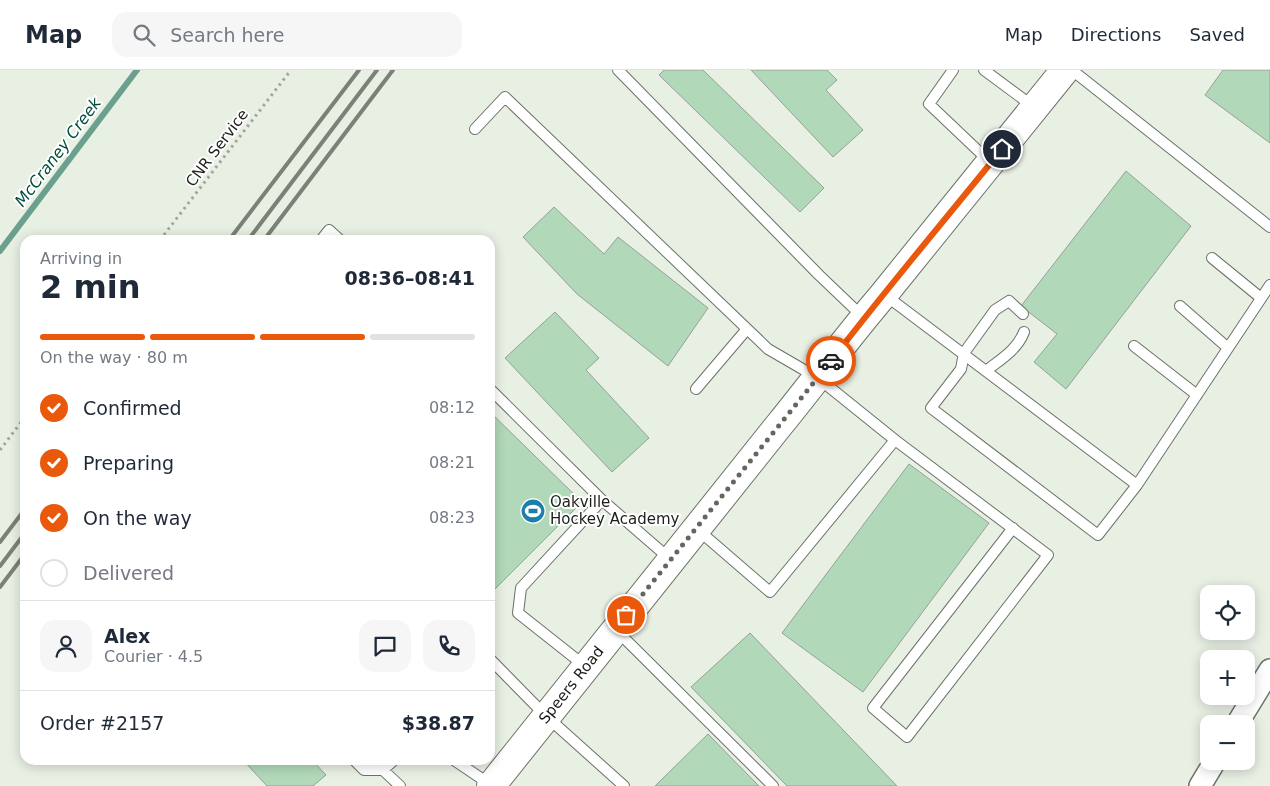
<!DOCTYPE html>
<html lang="en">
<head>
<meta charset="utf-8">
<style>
  body { margin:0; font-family:"DejaVu Sans",sans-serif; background:#f6f6f7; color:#1f2937; height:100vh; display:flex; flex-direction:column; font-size:19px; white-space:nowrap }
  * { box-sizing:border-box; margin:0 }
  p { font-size:16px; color:#747a83 }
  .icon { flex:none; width:28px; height:28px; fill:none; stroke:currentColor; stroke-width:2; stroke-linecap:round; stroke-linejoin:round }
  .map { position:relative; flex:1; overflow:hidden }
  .sheet { position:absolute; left:20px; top:165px; width:475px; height:530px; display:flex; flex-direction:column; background:#fff; border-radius:15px; box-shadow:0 2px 12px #0003 }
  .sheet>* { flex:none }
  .controls { position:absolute; left:1200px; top:515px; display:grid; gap:10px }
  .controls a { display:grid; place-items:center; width:55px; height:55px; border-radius:10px; background:#fff; box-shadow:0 2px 12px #0003; font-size:25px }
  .pin { position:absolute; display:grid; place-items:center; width:42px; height:42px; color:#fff; margin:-21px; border:2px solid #fff; border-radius:50%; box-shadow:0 1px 5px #0007 }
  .courier { position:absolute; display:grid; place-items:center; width:50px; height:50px; margin:-25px; border:4px solid #ea580c; border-radius:50%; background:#fff; color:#222; box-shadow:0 1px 6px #0007 }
  .overview em { font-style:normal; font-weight:700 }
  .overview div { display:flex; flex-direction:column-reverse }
  .overview { display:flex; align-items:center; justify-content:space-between; height:85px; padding:0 20px }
  h1 { font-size:32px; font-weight:700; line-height:38px }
  .bar { display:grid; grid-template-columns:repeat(4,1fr); gap:8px 5px; align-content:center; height:60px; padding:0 20px }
  .bar i { height:6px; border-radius:4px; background:#e0e1e3 }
  .bar .on { background:#ea580c }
  .bar p { grid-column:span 4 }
  .line { display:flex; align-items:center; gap:12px; padding:0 20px; border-top:1px solid #e0e1e3 }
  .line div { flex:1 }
  .round { display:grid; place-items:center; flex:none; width:52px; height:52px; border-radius:15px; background:#f6f6f7 }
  ol { padding:0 20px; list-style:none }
  li { display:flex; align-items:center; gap:15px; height:55px }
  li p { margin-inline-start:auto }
  li .icon { padding:5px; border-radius:50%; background:#ea580c; color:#fff; stroke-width:4 }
  li:last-child { color:#747a83 }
  li i { width:28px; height:28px; border:2px solid #e0e1e3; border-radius:50% }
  header { display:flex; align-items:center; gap:30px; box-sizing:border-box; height:70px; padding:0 25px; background:#fff; border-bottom:1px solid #e0e1e3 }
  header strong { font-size:24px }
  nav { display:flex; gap:28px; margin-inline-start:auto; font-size:18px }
  .search { width:350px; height:45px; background:#f6f6f7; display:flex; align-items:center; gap:12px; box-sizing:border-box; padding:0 18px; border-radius:15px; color:#747a83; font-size:19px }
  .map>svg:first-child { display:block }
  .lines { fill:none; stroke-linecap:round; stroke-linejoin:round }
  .stream { stroke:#6b9f8e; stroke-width:6 }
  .building { fill:#b0d8b9; stroke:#96a199 }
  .service-casing { stroke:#6c7267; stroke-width:12 }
  .minor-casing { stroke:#6c7267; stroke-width:24 }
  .secondary-casing { stroke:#6c7267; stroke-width:30 }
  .path { stroke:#a0a69c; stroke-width:3; stroke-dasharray:2.5 4; stroke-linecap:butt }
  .service { stroke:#fff; stroke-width:10 }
  .minor { stroke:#fff; stroke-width:21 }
  .secondary { stroke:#fff; stroke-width:28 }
  .rail { stroke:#7b8078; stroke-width:4 }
  .done { stroke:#636760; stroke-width:5; stroke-dasharray:0 9 }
  .route { stroke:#ea580c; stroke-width:6 }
  .labels { text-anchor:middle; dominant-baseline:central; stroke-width:4; stroke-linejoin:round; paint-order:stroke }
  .street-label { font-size:15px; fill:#1c1e1a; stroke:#fff }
  .poi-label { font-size:15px; fill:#1c1e1a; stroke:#fff; text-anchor:start }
  .water-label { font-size:16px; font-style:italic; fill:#004d3c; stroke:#fff }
</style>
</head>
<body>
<header>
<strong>Map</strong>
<div class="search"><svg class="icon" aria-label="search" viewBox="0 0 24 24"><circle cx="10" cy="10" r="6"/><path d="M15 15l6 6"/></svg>Search here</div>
<nav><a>Map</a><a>Directions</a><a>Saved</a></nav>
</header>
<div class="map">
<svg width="1270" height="716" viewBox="0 0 1270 716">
  <rect width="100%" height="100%" fill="#e8efe3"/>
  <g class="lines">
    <path class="stream" d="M0,181l137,-181"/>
  </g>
  <path class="building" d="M664,0h39l121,118 -24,24 -141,-137z
    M751,0h76l10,10 -11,10 37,40 -30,27z
    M1223,0h47v73l-65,-48z
    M1126,101l65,55 -125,163 -32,-27 23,-28 -36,-28z
    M554,137l50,47 14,-17 90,71 -40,58 -91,-72 -54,-57z
    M555,242l44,46 -13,12 63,68 -37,34 -107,-114z
    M490,342l92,90 -92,92z
    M909,394l80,59 -126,169 -81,-59z
    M750,563l147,153h-110l-96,-99z
    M708,664l51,52h-104z
    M243,690h69l14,15 -13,11h-46z"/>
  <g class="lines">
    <defs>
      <path id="service" d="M618,0l201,205 44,42
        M953,0l-24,34 61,58
        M984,0l50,37
        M1072,0l198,157
        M475,59l30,-32 263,252 50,29 77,62 -125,152 -73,-63
        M321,170l8,-10 11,10
        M1212,188l49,40
        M885,225l252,190 133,-200
        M1180,236l48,42
        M1023,244l-14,-13 -14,9 -31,43 -3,16 -30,39 167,127 39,-50
        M1134,276l63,49
        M986,301c15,-12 31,-21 38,-39
        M490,319l112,111
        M696,319l51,-60
        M895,370l153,115 -141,182 -34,-29 140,-180
        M616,560l157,156
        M490,589l56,57 78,70
        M585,596l-67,-53 3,-25 81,-88 68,59
        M354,690l10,10h19
        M394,690l-11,10 17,16
        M454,690l37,25"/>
      <path id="minor" d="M1237,654l33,-54
        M1200,716l15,-25"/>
      <g id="secondary">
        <path id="s1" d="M491,716c96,-121 192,-242 289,-362 35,-43 68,-88 104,-130l181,-224"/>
      </g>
    </defs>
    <use href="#service" class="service-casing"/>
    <use href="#minor" class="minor-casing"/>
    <use href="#secondary" class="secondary-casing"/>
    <path class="path" d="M160,170l131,-170
      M0,380l25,-33"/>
    <use href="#service" class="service"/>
    <use href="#minor" class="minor"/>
    <use href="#secondary" class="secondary"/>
    <path class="rail" d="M229,170l130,-170
      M248,170l129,-170
      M264,170l129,-170
      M0,472l25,-33
      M0,496l25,-33
      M0,517l25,-33"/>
  </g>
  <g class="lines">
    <path class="done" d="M626,545l205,-254"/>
    <path class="route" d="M831,291c55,-72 114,-141 171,-212"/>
  </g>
  <defs>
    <symbol id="stadium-disc" viewBox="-11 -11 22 22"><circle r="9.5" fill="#1b7faa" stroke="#fff"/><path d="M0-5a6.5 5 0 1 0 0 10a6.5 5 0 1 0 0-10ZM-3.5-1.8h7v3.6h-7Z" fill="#fff"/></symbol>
  </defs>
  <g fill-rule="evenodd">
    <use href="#stadium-disc" x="519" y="427" width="28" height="28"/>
  </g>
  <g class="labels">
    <g class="street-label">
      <text transform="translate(217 78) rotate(-53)">CNR Service</text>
      <text stroke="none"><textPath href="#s1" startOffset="129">Speers Road</textPath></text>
    </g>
    <g class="poi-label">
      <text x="550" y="432">Oakville<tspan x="550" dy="17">Hockey Academy</tspan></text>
    </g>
    <g class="water-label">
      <text transform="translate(58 82) rotate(-53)">McCraney Creek</text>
    </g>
  </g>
</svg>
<div class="controls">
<a><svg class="icon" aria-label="locate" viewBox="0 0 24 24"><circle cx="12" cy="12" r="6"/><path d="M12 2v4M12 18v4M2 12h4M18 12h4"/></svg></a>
<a>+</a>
<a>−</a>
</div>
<div class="pin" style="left:626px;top:545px;background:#ea580c"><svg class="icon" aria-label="bag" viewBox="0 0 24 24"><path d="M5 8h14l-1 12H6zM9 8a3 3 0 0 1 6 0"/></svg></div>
<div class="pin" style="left:1002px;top:79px;background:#1f2937"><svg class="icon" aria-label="home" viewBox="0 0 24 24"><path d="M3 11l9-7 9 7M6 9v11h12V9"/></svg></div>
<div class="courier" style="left:831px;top:291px"><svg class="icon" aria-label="car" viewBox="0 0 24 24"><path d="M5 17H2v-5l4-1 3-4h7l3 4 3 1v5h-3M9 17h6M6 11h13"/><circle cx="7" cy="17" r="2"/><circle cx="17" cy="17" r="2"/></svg></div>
<section class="sheet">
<div class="overview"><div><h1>2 min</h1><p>Arriving in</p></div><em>08:36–08:41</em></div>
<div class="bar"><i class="on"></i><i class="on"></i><i class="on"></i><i></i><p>On the way · 80 m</p></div>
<ol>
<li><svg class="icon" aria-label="check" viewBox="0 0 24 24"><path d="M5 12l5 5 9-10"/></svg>Confirmed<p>08:12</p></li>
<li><svg class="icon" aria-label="check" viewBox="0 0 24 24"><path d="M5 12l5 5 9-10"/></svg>Preparing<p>08:21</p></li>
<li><svg class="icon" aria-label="check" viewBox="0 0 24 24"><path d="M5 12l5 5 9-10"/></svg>On the way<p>08:23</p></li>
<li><i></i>Delivered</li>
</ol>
<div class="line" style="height:90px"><a class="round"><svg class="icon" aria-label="person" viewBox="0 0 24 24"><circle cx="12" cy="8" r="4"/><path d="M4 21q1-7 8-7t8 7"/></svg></a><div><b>Alex</b><p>Courier · 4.5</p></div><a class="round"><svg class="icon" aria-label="chat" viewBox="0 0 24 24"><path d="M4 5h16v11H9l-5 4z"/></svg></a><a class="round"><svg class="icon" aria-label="phone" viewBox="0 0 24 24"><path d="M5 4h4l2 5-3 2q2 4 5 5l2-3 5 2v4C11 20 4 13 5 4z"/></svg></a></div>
<div class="line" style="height:65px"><div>Order #2157</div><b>$38.87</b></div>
</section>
</div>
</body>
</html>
